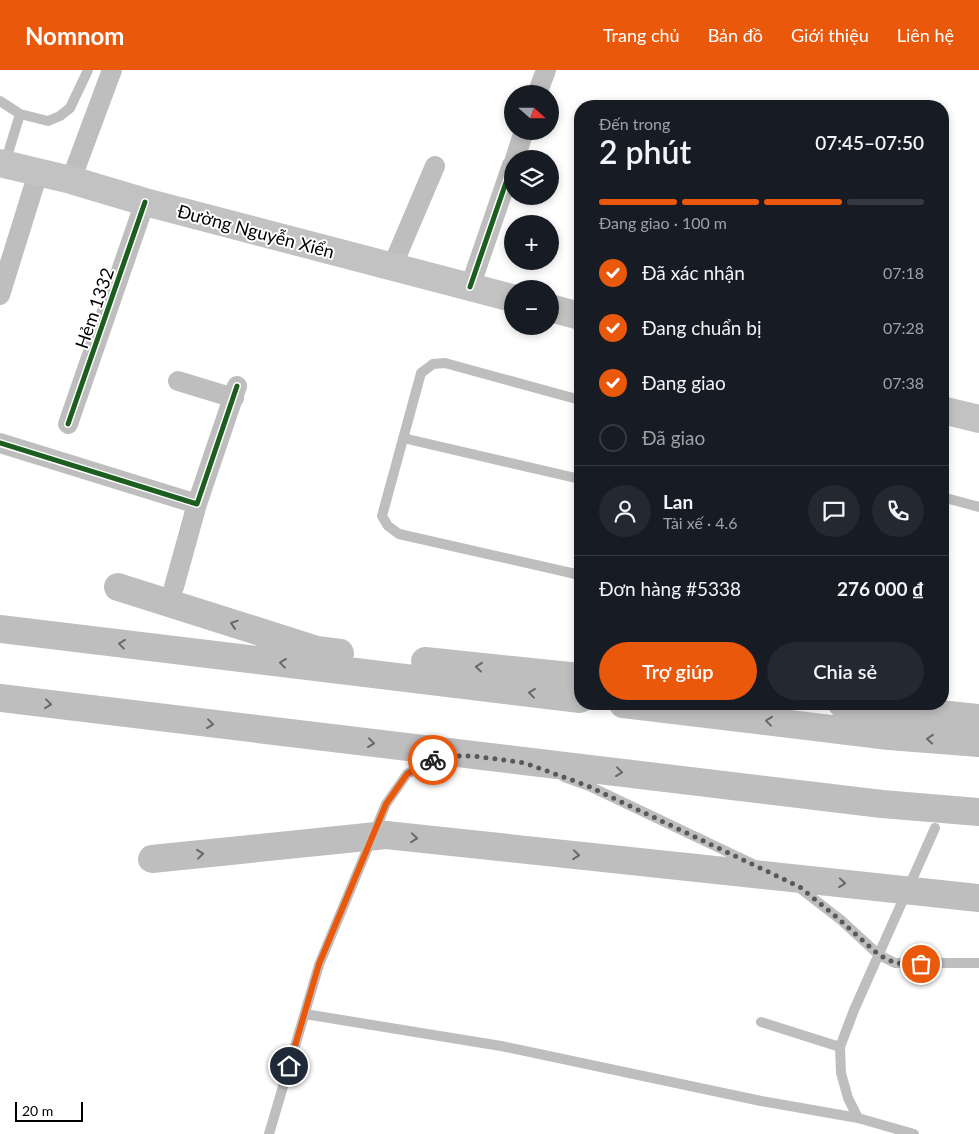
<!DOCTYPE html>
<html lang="vi">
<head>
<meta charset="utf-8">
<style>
  body { margin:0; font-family:Lato,sans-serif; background:#242831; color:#f1f3f6; height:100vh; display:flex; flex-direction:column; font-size:19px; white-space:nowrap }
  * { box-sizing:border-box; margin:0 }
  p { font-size:16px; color:#9ea1a6 }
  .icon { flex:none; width:28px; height:28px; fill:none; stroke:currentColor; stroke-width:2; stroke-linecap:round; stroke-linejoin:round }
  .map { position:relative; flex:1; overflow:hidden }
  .drawer { position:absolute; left:574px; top:30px; width:375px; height:610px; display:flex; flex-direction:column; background:#171b24; border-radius:20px; box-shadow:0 2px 8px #0003 }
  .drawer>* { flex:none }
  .needle { width:32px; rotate:111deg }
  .controls { position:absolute; left:504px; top:15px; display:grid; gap:10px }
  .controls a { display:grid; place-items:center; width:55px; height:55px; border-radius:50%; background:#171b24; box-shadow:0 2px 8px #0003; font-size:25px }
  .scale { position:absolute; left:15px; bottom:12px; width:68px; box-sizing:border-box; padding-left:5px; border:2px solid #000; border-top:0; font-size:14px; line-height:18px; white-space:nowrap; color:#000; -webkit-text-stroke:4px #fff; paint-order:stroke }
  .pin { position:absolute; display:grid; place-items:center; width:42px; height:42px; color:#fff; margin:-21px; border:2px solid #fff; border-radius:50%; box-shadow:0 1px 5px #0007 }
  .courier { position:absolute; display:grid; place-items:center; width:50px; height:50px; margin:-25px; border:4px solid #ea580c; border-radius:50%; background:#fff; color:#222; box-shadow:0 1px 6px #0007 }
  .head em { font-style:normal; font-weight:600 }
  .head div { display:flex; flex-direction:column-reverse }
  .head { display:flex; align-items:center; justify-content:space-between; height:85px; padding:0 25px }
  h1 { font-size:32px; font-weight:600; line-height:38px }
  .bar { display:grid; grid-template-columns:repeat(4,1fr); gap:8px 5px; align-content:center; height:60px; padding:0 25px }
  .bar i { height:6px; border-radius:4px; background:#363941 }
  .bar .active { background:#ea580c }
  .bar p { grid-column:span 4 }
  .line { display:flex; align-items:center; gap:12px; padding:0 25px; border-top:1px solid #363941 }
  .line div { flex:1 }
  .round { display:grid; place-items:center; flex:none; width:52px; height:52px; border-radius:26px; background:#242831 }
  ol { padding:0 25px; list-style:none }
  li { display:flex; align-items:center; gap:15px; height:55px }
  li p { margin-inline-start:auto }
  li .icon { padding:5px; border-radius:50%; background:#ea580c; color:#fff; stroke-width:4 }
  li:last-child { color:#9ea1a6 }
  li i { width:28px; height:28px; border:2px solid #363941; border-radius:50% }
  .action { display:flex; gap:10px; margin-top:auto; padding:10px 25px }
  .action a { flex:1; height:58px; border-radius:30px; background:#ea580c; color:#fff; font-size:20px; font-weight:600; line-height:58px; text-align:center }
  .action a+a { background:#242831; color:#f1f3f6 }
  header { display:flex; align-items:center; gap:30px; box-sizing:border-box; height:70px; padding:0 25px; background:#ea580c; color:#fff }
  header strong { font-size:24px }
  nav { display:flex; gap:28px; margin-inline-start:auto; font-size:18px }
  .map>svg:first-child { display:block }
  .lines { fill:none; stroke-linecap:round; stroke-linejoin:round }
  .lane { stroke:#bebebe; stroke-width:10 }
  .street { stroke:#bebebe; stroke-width:20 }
  .secondary { stroke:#c2c2c2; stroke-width:28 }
  .highway { stroke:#bebebe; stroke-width:28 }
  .cycleway-casing { stroke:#fff; stroke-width:8 }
  .cycleway { stroke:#1b5e20; stroke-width:5 }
  .oneway { stroke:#686868 }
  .done { stroke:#595959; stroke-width:5; stroke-dasharray:0 9 }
  .route { stroke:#ea580c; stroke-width:6 }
  .labels { text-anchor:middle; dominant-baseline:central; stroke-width:4; stroke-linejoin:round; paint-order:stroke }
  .street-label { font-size:18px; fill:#000; stroke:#fff }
</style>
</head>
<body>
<header>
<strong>Nomnom</strong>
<nav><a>Trang chủ</a><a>Bản đồ</a><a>Giới thiệu</a><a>Liên hệ</a></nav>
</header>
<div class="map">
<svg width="979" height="1064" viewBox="0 0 979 1064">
  <rect width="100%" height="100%" fill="#fff"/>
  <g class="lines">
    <path class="lane" d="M0,31l20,13 28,7 12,-5 10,-8 18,-38
      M5,93l15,-49
      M580,330l-135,-37 -12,1 -12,9 -39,143 6,10 11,8 181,41
      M403,368l177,41
      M942,427l37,10
      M564,707l25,9 166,79
      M797,816l44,34 38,35 16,8h84
      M305,944l196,32 260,55 97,17
      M761,952l79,25
      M269,1064l50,-169 67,-161 21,-30 31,-17
      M914,1064l-56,-16 -10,-20 -7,-25 -1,-26 14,-37 81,-182"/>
    <path class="street" d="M537,24l9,-24
      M515,89l9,-28
      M71,110l41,-110
      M392,197l43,-101
      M470,217l42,-122
      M0,225l38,-122
      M178,311l56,17
      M68,354l77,-222
      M0,373l197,61 40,-118
      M174,517l23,-83"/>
    <path class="secondary" d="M0,93l71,17 74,22 367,96
      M550,238l30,8
      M942,340l37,9"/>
    <path class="highway" d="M118,517l199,63 23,3
      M0,559l580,70
      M425,591l155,16
      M0,628l882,106 97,8
      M623,634l266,32 90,7
      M842,634l137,14
      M152,789l234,-24 593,63"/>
    <defs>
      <path id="cycleway" d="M470,217l42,-122
        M68,354l77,-222
        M0,373l197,61 40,-118"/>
    </defs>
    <use href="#cycleway" class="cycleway-casing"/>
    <use href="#cycleway" class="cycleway"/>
  </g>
  <defs><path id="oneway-chevron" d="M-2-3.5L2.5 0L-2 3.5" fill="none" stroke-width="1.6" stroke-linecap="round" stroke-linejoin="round" transform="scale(1.25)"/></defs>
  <g class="oneway">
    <use href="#oneway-chevron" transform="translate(234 554) rotate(-162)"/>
    <use href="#oneway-chevron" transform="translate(122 574) rotate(-173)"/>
    <use href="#oneway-chevron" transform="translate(283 593) rotate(-173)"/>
    <use href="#oneway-chevron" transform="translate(479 597) rotate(-174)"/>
    <use href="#oneway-chevron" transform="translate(532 623) rotate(-173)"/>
    <use href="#oneway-chevron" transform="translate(48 634) rotate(7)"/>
    <use href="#oneway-chevron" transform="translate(769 651) rotate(-173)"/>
    <use href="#oneway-chevron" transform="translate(210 654) rotate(7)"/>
    <use href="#oneway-chevron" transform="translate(930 669) rotate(-175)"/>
    <use href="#oneway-chevron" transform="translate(371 673) rotate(7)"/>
    <use href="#oneway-chevron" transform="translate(619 702) rotate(7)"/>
    <use href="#oneway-chevron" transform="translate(414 768) rotate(6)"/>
    <use href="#oneway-chevron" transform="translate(200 784) rotate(-6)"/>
    <use href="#oneway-chevron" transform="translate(576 785) rotate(6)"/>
    <use href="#oneway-chevron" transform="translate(842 813) rotate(6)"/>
  </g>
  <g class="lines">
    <path class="done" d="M433,690l8,-4h33l51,7 63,23 212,101 40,33 39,35 16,8 26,1"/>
    <path class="route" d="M289,996l30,-102 67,-160 21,-30 26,-14"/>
  </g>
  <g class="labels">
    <g class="street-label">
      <text transform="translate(256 161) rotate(15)">Đường Nguyễn Xiển</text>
      <text transform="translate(94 238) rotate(-71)">Hẻm 1332</text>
    </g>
  </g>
</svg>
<div class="controls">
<a><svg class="needle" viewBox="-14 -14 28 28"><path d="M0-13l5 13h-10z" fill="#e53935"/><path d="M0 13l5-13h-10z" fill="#9ea1a6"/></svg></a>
<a><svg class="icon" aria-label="layers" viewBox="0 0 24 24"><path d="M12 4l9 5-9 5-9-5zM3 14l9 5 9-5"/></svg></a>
<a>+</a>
<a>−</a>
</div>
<div class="scale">20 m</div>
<div class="pin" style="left:921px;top:894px;background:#ea580c"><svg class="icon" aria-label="bag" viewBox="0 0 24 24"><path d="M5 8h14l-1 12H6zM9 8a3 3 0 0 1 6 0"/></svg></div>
<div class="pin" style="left:289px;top:996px;background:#1f2937"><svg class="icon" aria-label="home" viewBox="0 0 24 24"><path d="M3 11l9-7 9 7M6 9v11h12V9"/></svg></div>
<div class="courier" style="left:433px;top:690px"><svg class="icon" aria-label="bike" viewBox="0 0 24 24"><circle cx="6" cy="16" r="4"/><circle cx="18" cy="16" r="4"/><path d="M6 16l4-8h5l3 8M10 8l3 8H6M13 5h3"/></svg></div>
<section class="drawer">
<div class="head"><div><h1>2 phút</h1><p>Đến trong</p></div><em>07:45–07:50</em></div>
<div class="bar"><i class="active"></i><i class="active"></i><i class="active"></i><i></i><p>Đang giao · 100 m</p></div>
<ol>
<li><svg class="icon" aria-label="check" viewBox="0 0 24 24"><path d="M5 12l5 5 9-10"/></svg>Đã xác nhận<p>07:18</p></li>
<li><svg class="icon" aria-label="check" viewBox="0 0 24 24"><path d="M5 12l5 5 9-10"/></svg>Đang chuẩn bị<p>07:28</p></li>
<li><svg class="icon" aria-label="check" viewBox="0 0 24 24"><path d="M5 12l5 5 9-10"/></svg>Đang giao<p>07:38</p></li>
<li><i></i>Đã giao</li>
</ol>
<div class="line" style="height:90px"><a class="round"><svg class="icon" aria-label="person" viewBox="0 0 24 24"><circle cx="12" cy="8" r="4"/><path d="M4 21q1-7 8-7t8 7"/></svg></a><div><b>Lan</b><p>Tài xế · 4.6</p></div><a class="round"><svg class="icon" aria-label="chat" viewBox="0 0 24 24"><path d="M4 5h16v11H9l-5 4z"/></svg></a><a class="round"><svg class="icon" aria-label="phone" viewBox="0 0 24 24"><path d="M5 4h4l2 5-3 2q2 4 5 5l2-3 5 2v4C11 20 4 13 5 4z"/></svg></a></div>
<div class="line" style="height:65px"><div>Đơn hàng #5338</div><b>276 000 ₫</b></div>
<div class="action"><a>Trợ giúp</a><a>Chia sẻ</a></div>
</section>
</div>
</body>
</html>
